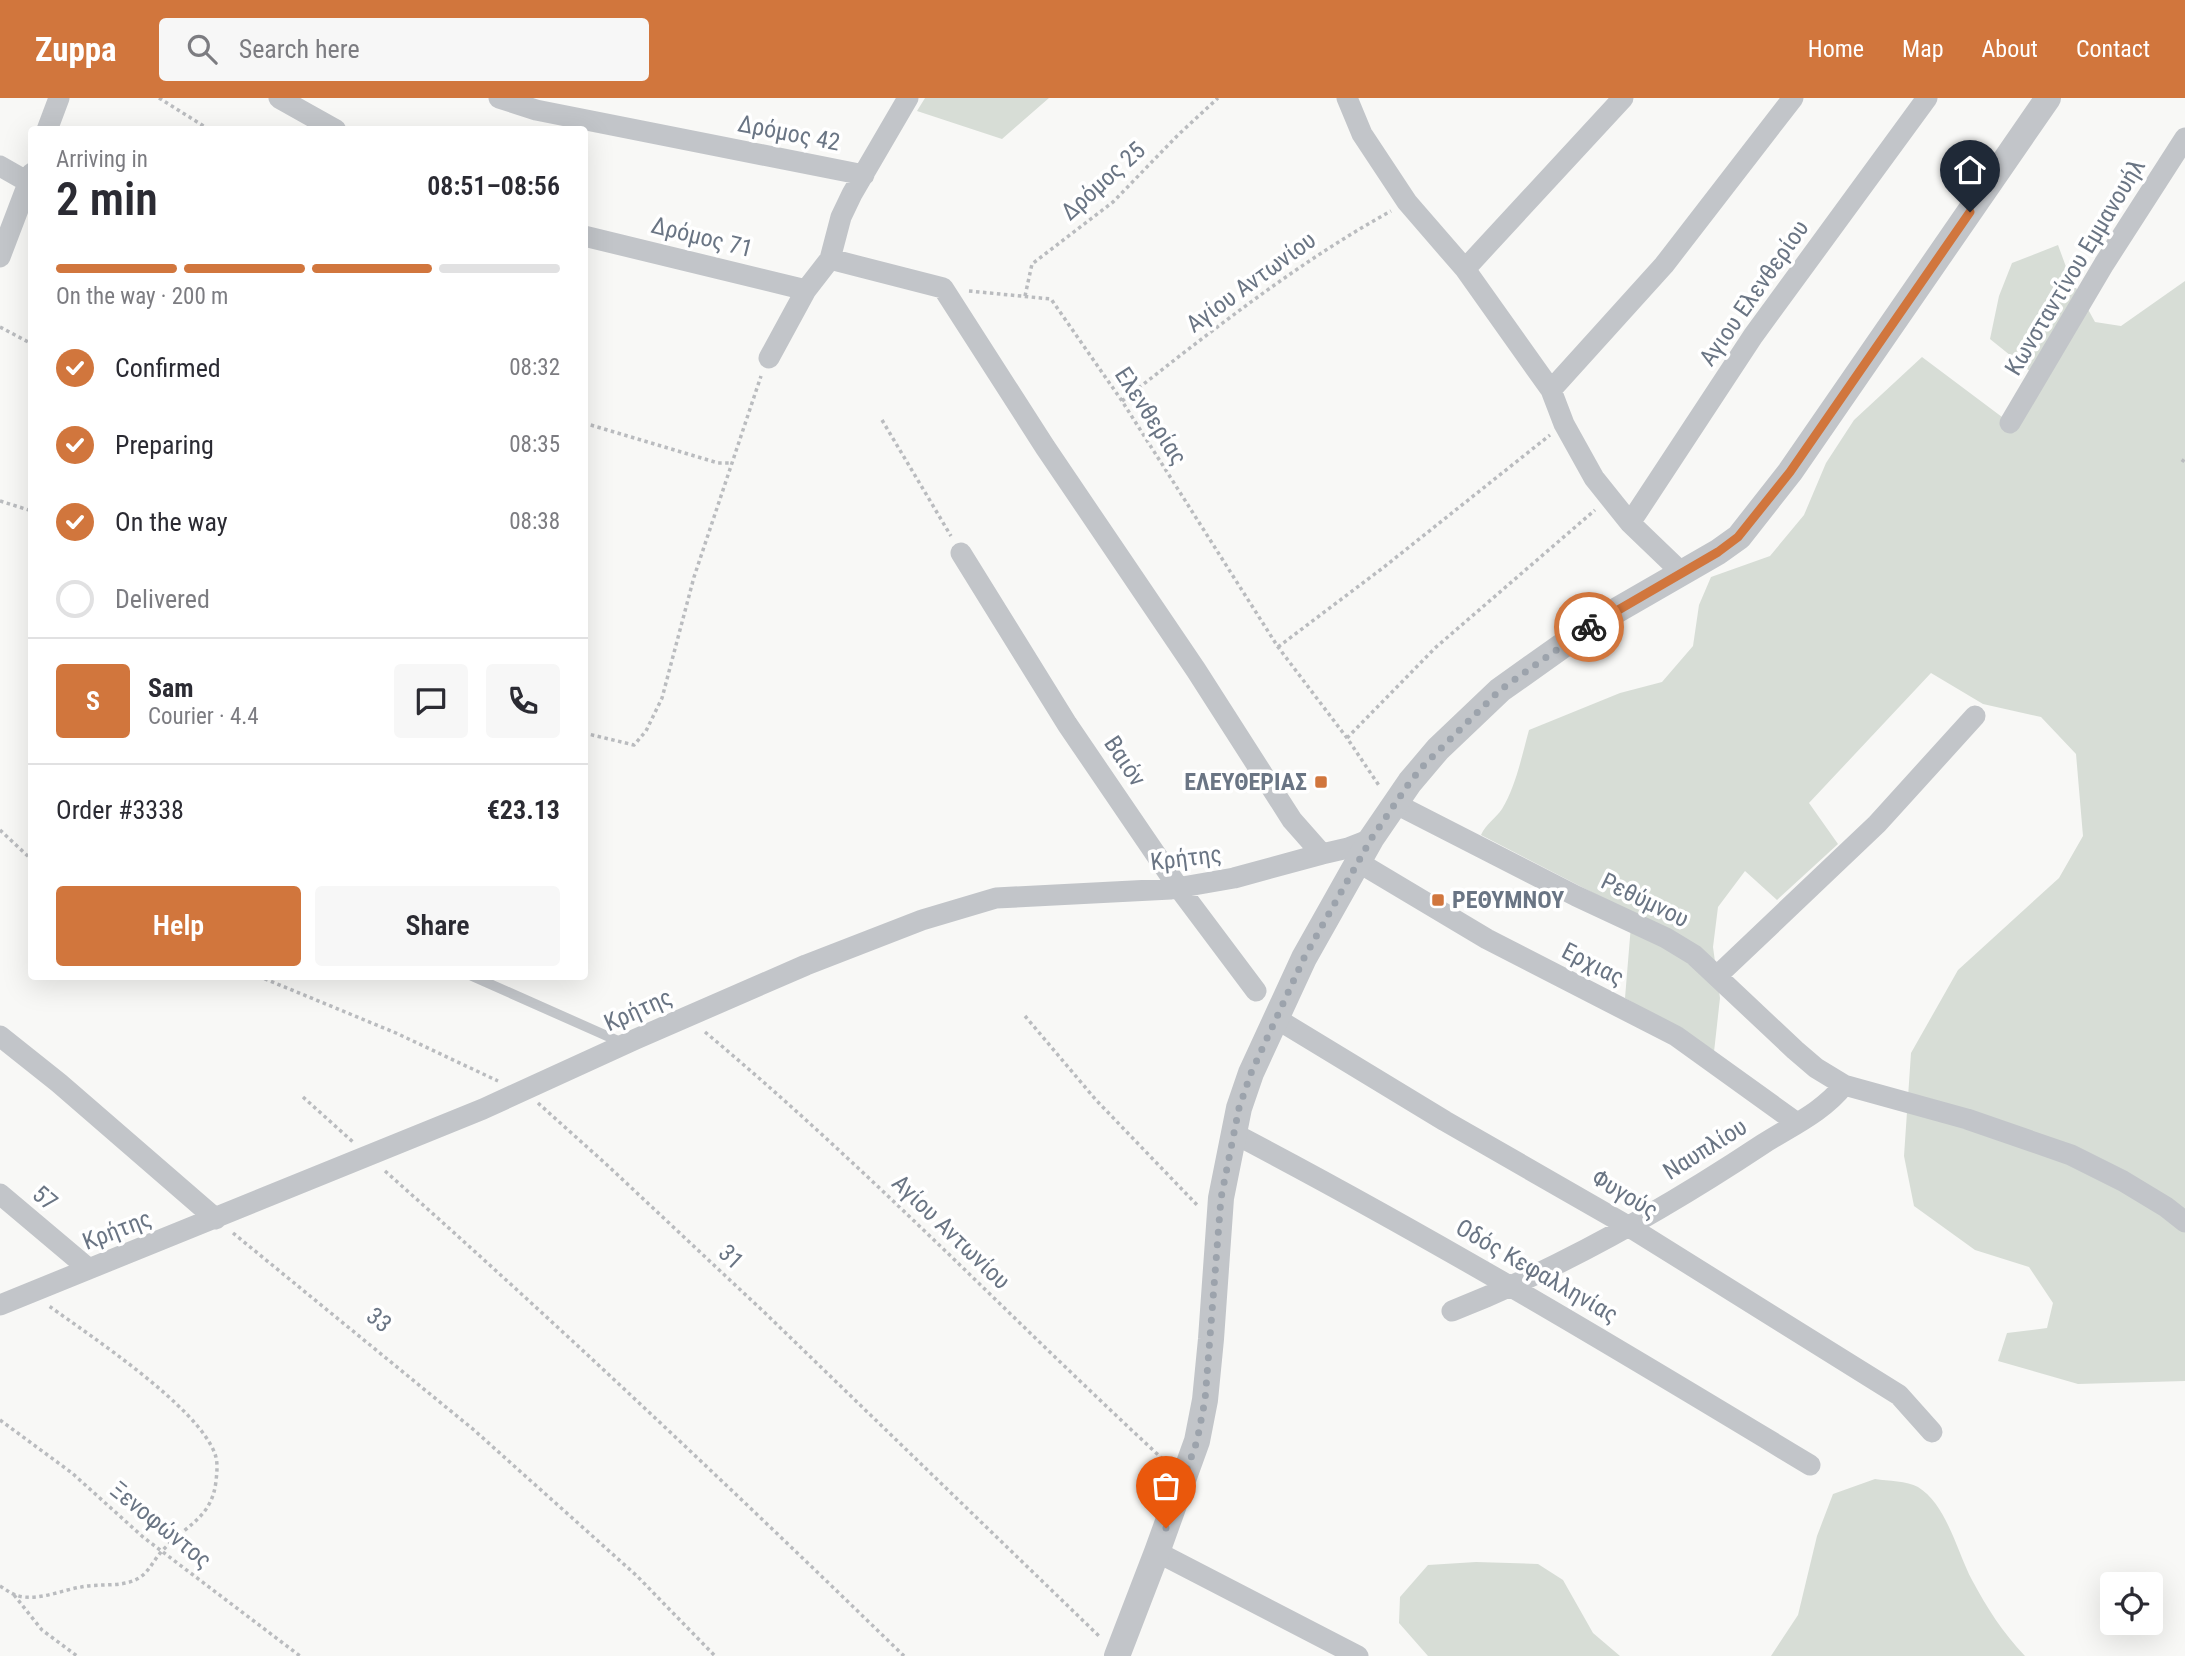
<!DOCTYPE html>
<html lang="en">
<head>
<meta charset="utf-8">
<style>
  body { margin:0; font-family:"Roboto Condensed",sans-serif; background:#f7f7f7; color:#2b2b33; height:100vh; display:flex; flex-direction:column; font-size:26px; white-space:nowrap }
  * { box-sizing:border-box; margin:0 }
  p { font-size:23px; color:#7c7c81 }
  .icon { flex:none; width:38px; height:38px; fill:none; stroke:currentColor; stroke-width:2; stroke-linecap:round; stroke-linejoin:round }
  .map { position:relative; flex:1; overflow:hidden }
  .drawer { position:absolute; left:28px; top:28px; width:560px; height:854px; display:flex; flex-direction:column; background:#fff; border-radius:7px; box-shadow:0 7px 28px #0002 }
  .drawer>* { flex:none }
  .controls { position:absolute; left:2100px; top:1474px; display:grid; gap:14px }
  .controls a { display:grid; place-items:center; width:63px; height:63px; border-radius:7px; background:#fff; box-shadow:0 7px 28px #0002; font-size:35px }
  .pin { position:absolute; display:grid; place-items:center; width:60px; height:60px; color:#fff; margin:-72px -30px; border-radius:50% 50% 50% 0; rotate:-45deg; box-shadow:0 0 7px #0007 }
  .pin .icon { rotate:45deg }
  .courier { position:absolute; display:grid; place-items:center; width:70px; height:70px; margin:-35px; border:5px solid #d1763d; border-radius:50%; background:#fff; color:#222; box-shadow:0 2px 9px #0007 }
  .overview em { font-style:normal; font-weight:600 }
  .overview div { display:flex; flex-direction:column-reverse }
  .overview { display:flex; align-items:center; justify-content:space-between; height:119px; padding:0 28px }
  h1 { font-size:46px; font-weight:600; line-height:52px }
  .bar { display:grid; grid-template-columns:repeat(4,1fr); gap:10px 7px; align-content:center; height:84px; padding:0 28px }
  .bar i { height:9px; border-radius:5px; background:#e1e1e2 }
  .bar .current { background:#d1763d }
  .bar p { grid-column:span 4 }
  .line { display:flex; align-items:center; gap:18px; padding:0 28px; border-top:2px solid #e1e1e2 }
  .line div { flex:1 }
  .round { display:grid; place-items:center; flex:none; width:74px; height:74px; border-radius:7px; background:#f7f7f7 }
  ol { padding:0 28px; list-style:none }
  li { display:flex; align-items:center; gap:21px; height:77px }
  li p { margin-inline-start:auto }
  li .icon { padding:7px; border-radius:50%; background:#d1763d; color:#fff; stroke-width:4 }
  li:last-child { color:#7c7c81 }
  li i { width:38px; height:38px; border:4px solid #e1e1e2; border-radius:50% }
  .primary-button { display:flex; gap:14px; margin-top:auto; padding:14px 28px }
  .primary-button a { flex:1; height:80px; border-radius:7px; background:#d1763d; color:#fff; font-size:28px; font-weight:600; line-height:80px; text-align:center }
  .primary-button a+a { background:#f7f7f7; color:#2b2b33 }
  header { display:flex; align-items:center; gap:42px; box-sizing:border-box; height:98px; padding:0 35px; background:#d1763d; color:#fff }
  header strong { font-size:33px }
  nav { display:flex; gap:38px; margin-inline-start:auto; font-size:24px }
  .search { width:490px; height:63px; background:#f7f7f7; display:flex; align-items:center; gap:18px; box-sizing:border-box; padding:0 24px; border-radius:7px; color:#7c7c81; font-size:26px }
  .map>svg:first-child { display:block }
  .green { fill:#d7ddd6 }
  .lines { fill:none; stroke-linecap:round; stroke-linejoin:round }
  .path { stroke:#babcbf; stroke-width:3.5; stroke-dasharray:3.5 3.5; stroke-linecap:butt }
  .service { stroke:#c2c5c9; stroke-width:10 }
  .minor { stroke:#c2c5c9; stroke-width:21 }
  .tertiary { stroke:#c2c5c9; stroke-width:26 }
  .done { stroke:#9ca3ac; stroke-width:7; stroke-dasharray:0 12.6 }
  .route { stroke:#d1763d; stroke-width:9 }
  .poi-dot { fill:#d1763d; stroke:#fff; stroke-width:2.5 }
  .labels { text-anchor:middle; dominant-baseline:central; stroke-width:7; stroke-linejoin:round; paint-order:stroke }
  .street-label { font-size:24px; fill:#6a7584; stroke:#fff }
  .poi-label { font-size:24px; font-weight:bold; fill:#6a7584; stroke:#fff; text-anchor:end }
</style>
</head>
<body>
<header>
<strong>Zuppa</strong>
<div class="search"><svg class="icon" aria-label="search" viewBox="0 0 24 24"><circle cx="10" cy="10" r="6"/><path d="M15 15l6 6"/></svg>Search here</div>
<nav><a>Home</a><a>Map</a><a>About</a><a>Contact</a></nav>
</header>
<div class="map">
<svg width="2185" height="1558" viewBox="0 0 2185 1558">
  <rect width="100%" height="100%" fill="#f8f8f6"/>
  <path class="green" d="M925,0h124l-47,41 -85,-28z
    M2058,147l11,30 26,47 26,4 64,-45v1100l-107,3 -80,-23 9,-28 40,-5 6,-25 -24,-36 -54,-17 -61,-44 -10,-50 7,-103 47,-83 101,-92 24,-42 -7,-82 -35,-37 -58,-13 -52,-31 -122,130 29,41 -61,56 -32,-29 -27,36 -5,40 7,51 -6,54 -89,-54 7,-85 -151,-78c5,-11 15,-17 21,-26 14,-23 20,-54 27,-79l91,-37 42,-11 31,-36 6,-41 12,-28 59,-21 34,-41 22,-52 28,-43 68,-63 88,66 32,-42 -52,-42 9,-43 13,-33z
    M1875,1381c13,2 32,2 43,8 29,18 39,65 54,93 15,28 31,53 53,76h-254l27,-41 19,-79 16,-42z
    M1476,1464l62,2 25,16 30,53 27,23h-192l-29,-33 1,-26 28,-32z"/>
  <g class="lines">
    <path class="path" d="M159,0l51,32
      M969,193l82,8 71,102 156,246 69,91 33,49
      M1025,198l7,-32 81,-62 65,-67 40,-37
      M0,229l32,17
      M1122,303c87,-68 173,-137 269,-190
      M882,322l69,116
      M584,325l134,40h14
      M2182,364l3,-4
      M0,403l32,10
      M1278,549l106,-80 166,-132
      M584,635l50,12 12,-14 16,-33 32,-121 67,-201
      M1347,640l88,-90 160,-138
      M0,732l32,30
      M258,878l138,57 102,48
      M1025,918l71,84 103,107
      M705,934c162,135 307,288 462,431
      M303,999l50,45
      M538,1005l68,61 158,148 337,326
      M385,1073c177,157 349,320 519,485
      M233,1135l241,197 163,146 78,80
      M0,1322l72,53 71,64 157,119
      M0,1488c8,5 14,10 24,11 19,2 39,-7 57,-10 19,-4 41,1 58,-9 11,-7 15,-19 24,-28 23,-25 49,-32 53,-69 1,-9 2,-19 -1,-27 -17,-47 -123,-117 -166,-148
      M14,1497l28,35 35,26"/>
    <path class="service" d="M472,878l153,68"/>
    <path class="minor" d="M279,0l57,32
      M499,0l37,12 328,65
      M1347,0l15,36 45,68 58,67 86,121 13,34 30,54 36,45 51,49
      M47,32l12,-32
      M0,68l28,16
      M584,138l222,54
      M0,159l32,-84
      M830,161l113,29 102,159 151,223 96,150 30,34 26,-6 23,-9
      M1465,171l158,-171
      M769,260l37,-68 24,-31 11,-42 11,-23 56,-96
      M1551,292l113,-125 129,-167
      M2010,325l94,-159 81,-126
      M1630,425l123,-187 174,-238
      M961,455l106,171 111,163 78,104
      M1394,705l182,93 90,42 28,17 101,95 21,18 28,17 123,34 104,36 52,26 43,26 19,15
      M1358,764l129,77 189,97 121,87
      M1717,878l160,-152 98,-108
      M1277,921l168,102 183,105 271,169 33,37
      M0,938l59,47 157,136
      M1233,1035c197,103 387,217 577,332
      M0,1096l89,75
      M0,1207l483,-196 153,-70 170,-74 116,-45 74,-22 175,-9 63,-11 88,-24
      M1452,1213c109,-43 213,-102 311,-167 28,-18 60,-32 81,-59
      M1157,1454l201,104"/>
    <path class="tertiary" d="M1117,1558l40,-104 40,-111 8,-41 6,-61 10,-141 18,-90 12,-35 53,-115 67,-119 39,-57 28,-33 62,-59 93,-66 125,-72 21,-15 51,-65 258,-374"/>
  </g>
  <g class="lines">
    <path class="done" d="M1166,1430l31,-87 8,-41 16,-202 18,-90 12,-35 53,-115 67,-119 39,-57 14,-17 76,-75 89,-63"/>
    <path class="route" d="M1589,529l129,-75 20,-15 52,-65 180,-260"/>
  </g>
  <g class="poi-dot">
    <rect x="1314" y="677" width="14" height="14" rx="3.5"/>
    <rect x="1431" y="795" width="14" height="14" rx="3.5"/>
  </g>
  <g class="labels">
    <g class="street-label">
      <text transform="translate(789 35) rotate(11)">Δρόμος 42</text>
      <text transform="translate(1103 83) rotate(-42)">Δρόμος 25</text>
      <text transform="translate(702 139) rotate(14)">Δρόμος 71</text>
      <text transform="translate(2075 169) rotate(-59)">Κωνσταντίνου Εμμανουήλ</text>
      <text transform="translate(1251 184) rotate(-36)">Αγίου Αντωνίου</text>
      <text transform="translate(1754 195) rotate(-55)">Αγιου Ελενθερίου</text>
      <text transform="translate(1151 318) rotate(57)">Ελενθερίας</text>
      <text transform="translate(1125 663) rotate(56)">Βαιόν</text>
      <text transform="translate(1186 760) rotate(-7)">Κρήτης</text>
      <text transform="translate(1645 802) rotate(26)">Ρεθύμνου</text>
      <text transform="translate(1593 866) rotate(27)">Ερχιας</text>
      <text transform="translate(638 912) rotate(-24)">Κρήτης</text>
      <text transform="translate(1705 1051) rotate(-32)">Ναυπλίου</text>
      <text transform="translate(1625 1096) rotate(31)">Φυγούς</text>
      <text transform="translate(45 1100) rotate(40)">57</text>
      <text transform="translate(117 1132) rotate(-21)">Κρήτης</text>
      <text transform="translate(951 1134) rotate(44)">Αγίου Αντωνίου</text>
      <text transform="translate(731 1159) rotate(43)">31</text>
      <text transform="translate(1537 1173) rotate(30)">Οδός Κεφαλληνίας</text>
      <text transform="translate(379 1222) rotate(39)">33</text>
      <text transform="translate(161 1427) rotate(39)">Ξενοφώντος</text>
    </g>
    <g class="poi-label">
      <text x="1307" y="684">ΕΛΕΥΘΕΡΙΑΣ</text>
      <text x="1452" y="802" text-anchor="start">ΡΕΘΥΜΝΟΥ</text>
    </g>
  </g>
</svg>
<div class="controls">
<a><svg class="icon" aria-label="locate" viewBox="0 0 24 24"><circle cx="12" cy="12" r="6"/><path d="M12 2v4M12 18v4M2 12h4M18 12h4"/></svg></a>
</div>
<div class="pin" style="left:1166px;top:1430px;background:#ea580c"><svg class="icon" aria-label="bag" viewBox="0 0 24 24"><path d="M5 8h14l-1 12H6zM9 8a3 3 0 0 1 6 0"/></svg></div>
<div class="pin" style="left:1970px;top:114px;background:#1f2937"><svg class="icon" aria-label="home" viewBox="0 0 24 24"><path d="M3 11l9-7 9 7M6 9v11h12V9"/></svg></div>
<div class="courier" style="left:1589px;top:529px"><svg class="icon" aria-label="bike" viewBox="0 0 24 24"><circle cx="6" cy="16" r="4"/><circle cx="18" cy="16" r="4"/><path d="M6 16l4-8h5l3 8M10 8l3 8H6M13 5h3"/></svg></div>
<section class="drawer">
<div class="overview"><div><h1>2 min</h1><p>Arriving in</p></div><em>08:51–08:56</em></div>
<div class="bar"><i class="current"></i><i class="current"></i><i class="current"></i><i></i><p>On the way · 200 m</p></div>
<ol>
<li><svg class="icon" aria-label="check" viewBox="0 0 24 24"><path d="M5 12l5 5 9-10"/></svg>Confirmed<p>08:32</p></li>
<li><svg class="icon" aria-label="check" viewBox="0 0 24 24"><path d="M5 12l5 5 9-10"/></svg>Preparing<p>08:35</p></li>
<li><svg class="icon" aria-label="check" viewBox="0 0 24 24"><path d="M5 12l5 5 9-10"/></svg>On the way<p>08:38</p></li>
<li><i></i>Delivered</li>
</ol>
<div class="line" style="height:126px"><b class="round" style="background:#d1763d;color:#fff">S</b><div><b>Sam</b><p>Courier · 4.4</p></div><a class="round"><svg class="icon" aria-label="chat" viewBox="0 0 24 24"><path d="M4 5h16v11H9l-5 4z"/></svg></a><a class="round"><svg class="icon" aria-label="phone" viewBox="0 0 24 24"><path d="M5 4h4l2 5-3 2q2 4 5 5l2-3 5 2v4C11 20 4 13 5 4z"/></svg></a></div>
<div class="line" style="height:91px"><div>Order #3338</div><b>€23.13</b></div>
<div class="primary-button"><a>Help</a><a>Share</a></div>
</section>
</div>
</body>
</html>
